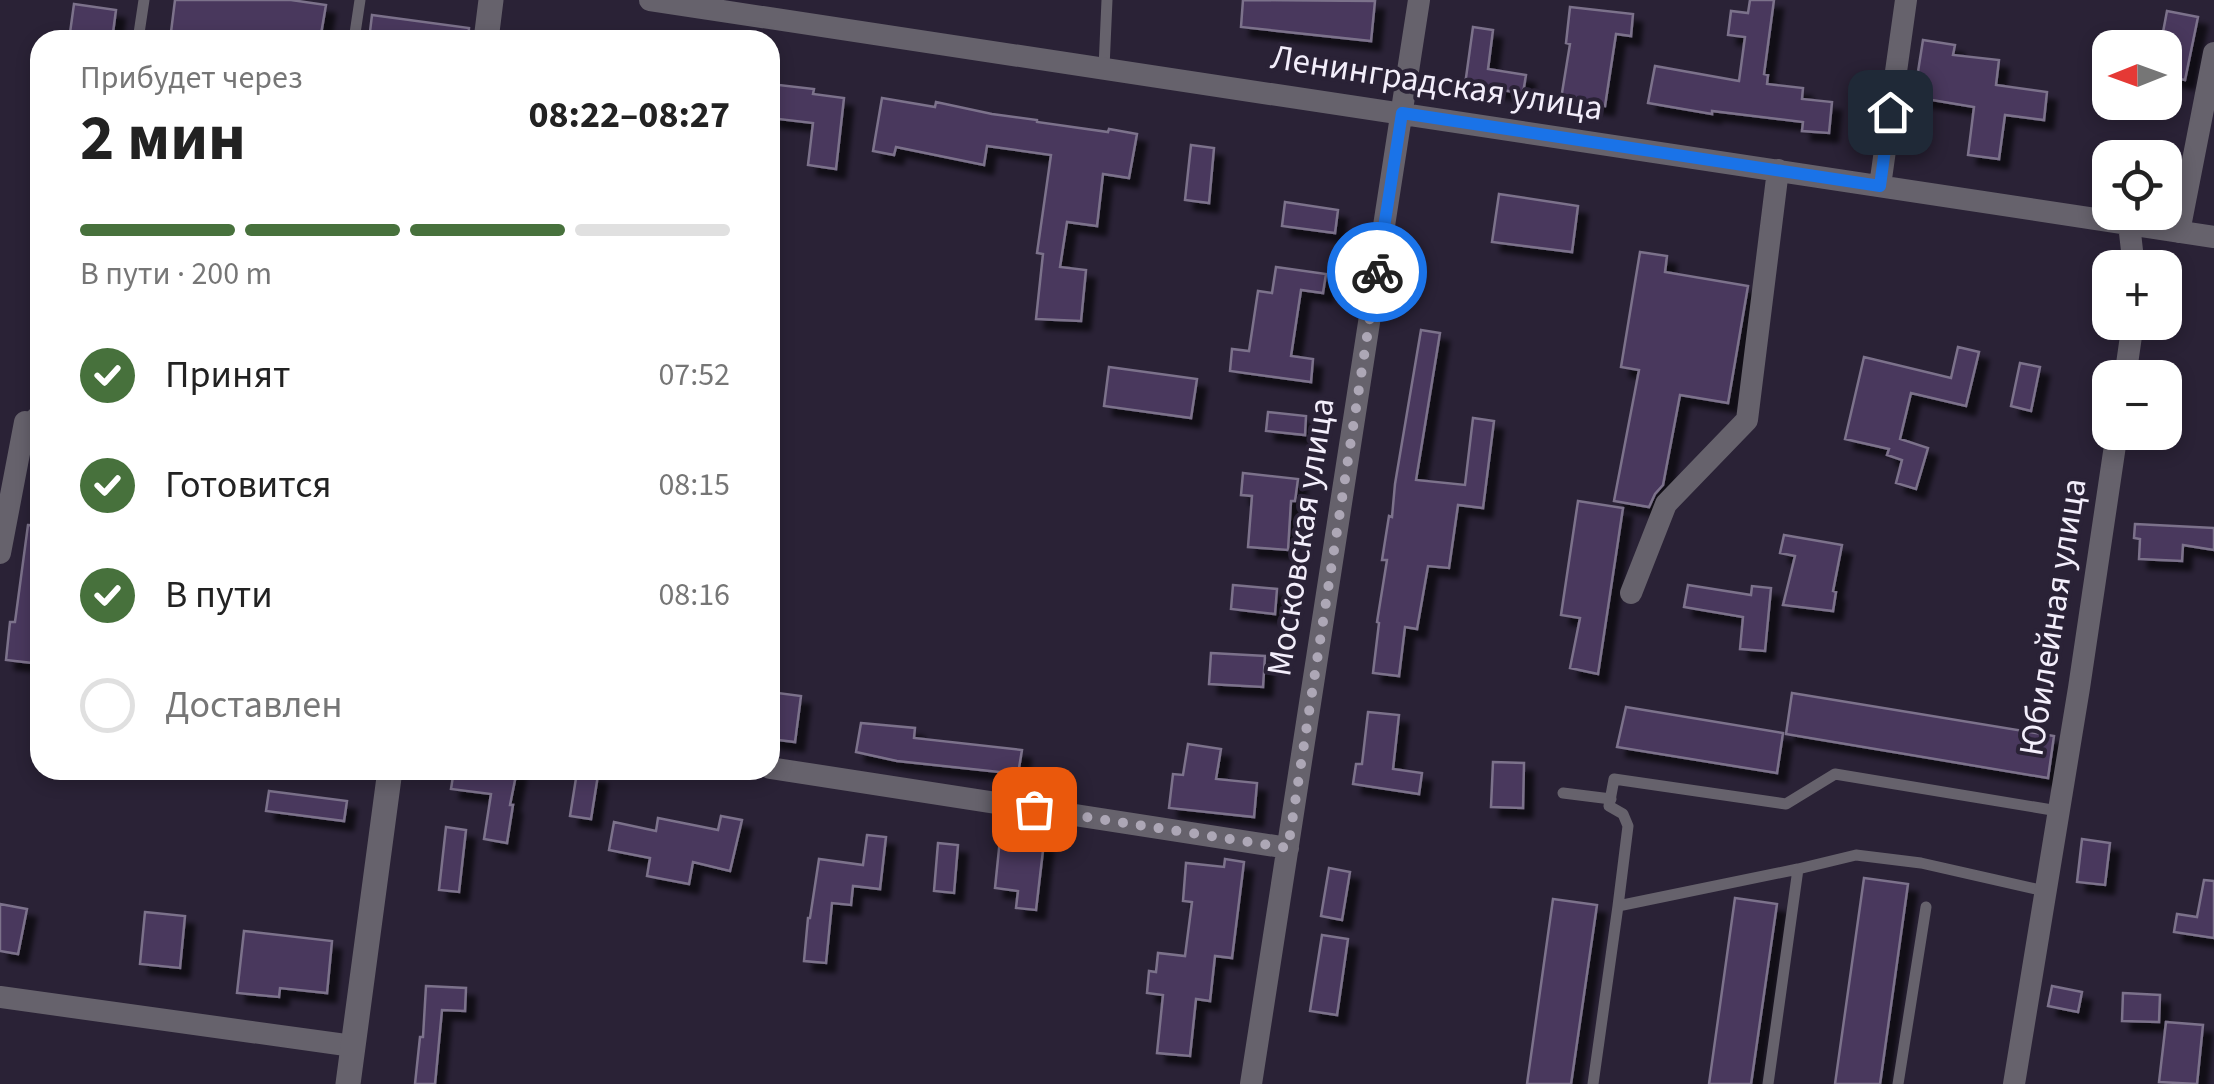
<!DOCTYPE html>
<html lang="ru">
<head>
<meta charset="utf-8">
<style>
  body { margin:0; font-family:"Source Sans 3",sans-serif; background:#f2f2f2; color:#222; height:100vh; display:flex; flex-direction:column; font-size:38px; white-space:nowrap }
  * { box-sizing:border-box; margin:0 }
  p { font-size:32px; color:#767676 }
  .icon { flex:none; width:55px; height:55px; fill:none; stroke:currentColor; stroke-width:2; stroke-linecap:round; stroke-linejoin:round }
  .map { position:relative; flex:1; overflow:hidden }
  .details { position:absolute; left:30px; top:30px; width:750px; height:750px; display:flex; flex-direction:column; background:#fff; border-radius:30px; box-shadow:0 5px 15px #0003 }
  .details>* { flex:none }
  .needle { width:65px; rotate:269deg }
  .controls { position:absolute; left:2092px; top:30px; display:grid; gap:20px }
  .controls a { display:grid; place-items:center; width:90px; height:90px; border-radius:20px; background:#fff; box-shadow:0 5px 15px #0003; font-size:50px }
  .pin { position:absolute; display:grid; place-items:center; width:85px; height:85px; color:#fff; margin:-42px; border-radius:20px; box-shadow:0 5px 15px #0006 }
  .courier { position:absolute; display:grid; place-items:center; width:100px; height:100px; margin:-50px; border:8px solid #1a73e8; border-radius:50%; background:#fff; color:#222; box-shadow:0 2px 12px #0007 }
  .headline em { font-style:normal; font-weight:700 }
  .headline div { display:flex; flex-direction:column-reverse }
  .headline { display:flex; align-items:center; justify-content:space-between; height:170px; padding:0 50px }
  h1 { font-size:65px; font-weight:700; line-height:75px }
  .bar { display:grid; grid-template-columns:repeat(4,1fr); gap:15px 10px; align-content:center; height:120px; padding:0 50px }
  .bar i { height:12px; border-radius:8px; background:#e0e0e0 }
  .bar .selected { background:#47713c }
  .bar p { grid-column:span 4 }
  ol { padding:0 50px; list-style:none }
  li { display:flex; align-items:center; gap:30px; height:110px }
  li p { margin-inline-start:auto }
  li .icon { padding:10px; border-radius:50%; background:#47713c; color:#fff; stroke-width:4 }
  li:last-child { color:#767676 }
  li i { width:55px; height:55px; border:5px solid #e0e0e0; border-radius:50% }
  .map>svg:first-child { display:block }
  .building { fill:#48375d; stroke:#7c728b; stroke-width:2.5; filter:url(#shadow) }
  .lines { fill:none; stroke-linecap:round; stroke-linejoin:round }
  .service { stroke:#66626c; stroke-width:11 }
  .minor { stroke:#66626c; stroke-width:22 }
  .tertiary { stroke:#66626c; stroke-width:25 }
  .done { stroke:#ada7b6; stroke-width:10; stroke-dasharray:0 18 }
  .route { stroke:#1a73e8; stroke-width:12 }
  .labels { text-anchor:middle; dominant-baseline:central; stroke-width:8; stroke-linejoin:round; paint-order:stroke }
  .street-label { font-size:35px; fill:#f3eefb; stroke:#2a2236 }
</style>
</head>
<body>
<div class="map">
<svg width="2214" height="1084" viewBox="0 0 2214 1084">
  <defs>
    <filter id="shadow"><feDropShadow dx="9" dy="9" stdDeviation="2.5" flood-color="#0009"/></filter>
  </defs>
  <rect width="100%" height="100%" fill="#2a2236"/>
  <path class="building" d="M175,0h116l35,5 -6,35h-150z
    M1243,0l132,1 -4,40 -130,-14z
    M1750,0h24l-10,74 4,1 -1,9 36,4 -1,11 30,3 -3,31 -27,-2 1,-9 -91,-11v3l-64,-11 7,-37 84,15 6,-44 -17,-2 3,-24 17,2z
    M74,4l42,6 -4,30h-43z
    M1570,7l63,7 -2,22 -15,-2 -11,72 -44,-7 9,-55 -4,-1z
    M2167,11l31,6 -13,63 -20,-4v-28h-5z
    M372,15l97,13 -1,12h-99z
    M1473,27l20,3 -5,39 38,6 -3,18 -58,-8z
    M1923,40l32,5 -2,10 46,5 -3,25 51,7 -3,28 -39,-5 -6,44 -31,-4 6,-48 -60,-10z
    M770,84l44,5 -1,5 31,4 -8,71 -28,-4 5,-42 -43,-5z
    M882,98l53,9 1,-5 56,12 45,6v2l71,10 1,-3 28,5 -8,44 -26,-4 -6,52 -30,-4 -7,45 26,3 -5,51 -45,-2 7,-65 -6,-1 14,-98 -64,-9 -3,19 -88,-18 -2,8 -21,-4z
    M1191,145l23,3 -5,55 -24,-3z
    M1499,194l79,12 -6,46 -80,-10z
    M1285,202l53,8 -3,23 -53,-7z
    M1640,252l27,4 -2,16 83,14 -20,117 -48,-8 -17,90 -8,9 -6,13 -35,-6 25,-131 -18,-3z
    M1276,267l50,7 -3,19 -22,-3 -10,66 22,3 -2,23 -81,-11 2,-22 17,2 9,-60 14,2z
    M1421,330l19,3 -24,147 49,5 8,-67 21,3 -11,87 -25,-3 -9,63 -21,-2 -11,63 -12,-2 -6,49 -26,-3 6,-50 -2,-1 10,-62h-5l7,-44 3,1 3,-33z
    M1958,347l21,5 -13,54 -55,-13 -11,46 28,9 -12,41 -20,-6 6,-23 -15,-5 2,-6 -44,-10 19,-82 87,21z
    M2020,363l20,4 -9,44 -20,-5z
    M1109,367l88,12 -6,39 -87,-12z
    M1268,412l38,4 -1,19 -39,-4z
    M1243,473l55,6 -3,22h-4l-3,49 -40,-3 4,-51 -11,-1z
    M1578,501l45,7 -25,166 -28,-6 10,-50 -19,-3z
    M2135,524l79,4v22l-31,-5 -1,16 -43,-2 1,-20 -6,-1z
    M28,525l12,1v47l-7,51h4l-4,39 -27,-3 4,-38h5z
    M1784,535l58,10 -9,46 3,1 -3,19 -50,-6 12,-49 -15,-3z
    M1233,585l44,4 -2,25 -44,-5z
    M1688,585l63,10 1,-9 19,2 -6,63 -25,-2 3,-32 -59,-10z
    M1211,653l54,3 -2,31 -54,-3z
    M770,692l31,4 -6,46 -25,-3z
    M1792,693l262,43 -6,42 -262,-44z
    M1626,707l157,26 -6,40 -160,-26z
    M1368,712l31,3 -6,54 29,4 -3,21 -66,-10 3,-20h6z
    M861,723l54,5 -1,10 108,12 -4,24 -121,-13 -41,-9z
    M1188,744l33,5 -5,30 41,4 -3,34 -85,-9 4,-34 10,1z
    M1493,762l31,1 -1,45 -32,-1z
    M454,770h63l-7,35h3l-6,38 -23,-4 7,-45 -40,-5z
    M577,772l21,3 -7,44 -21,-3z
    M269,791l78,10 -3,20 -78,-10z
    M721,816l21,4 -12,51 -37,-9 -4,22 -42,-8 3,-18 -41,-8 5,-28 42,9 2,-13 60,12z
    M446,827l20,3 -7,62 -20,-2z
    M867,835l19,2 -6,52 -27,-3 -2,19 -19,-2 -6,60 -22,-2 4,-43h2l9,-59 44,6z
    M1000,839l44,3 -8,68 -20,-2 2,-17 -23,-3z
    M2082,839l28,4 -5,42 -28,-3z
    M938,843l20,2 -4,48 -20,-2z
    M1225,859l19,3 -12,96 -17,-2 -5,45 -14,-2 -6,57 -33,-3 6,-58 -16,-2 2,-22 7,1 2,-19 27,3 7,-54 -9,-1 3,-38 38,4z
    M1329,868l21,4 -8,48 -21,-4z
    M1864,878l44,6 -28,200h-45z
    M2204,880l10,1v57l-40,-6 3,-18 20,3z
    M1735,898l42,6 -26,180h-42z
    M1553,899l44,6 -26,179h-44z
    M0,904l27,5 -9,45 -18,-3z
    M145,912l40,4 -5,52 -40,-4z
    M244,931l88,10 -5,52 -47,-5 -1,9 -42,-4z
    M1322,935l26,4 -11,76 -27,-4z
    M426,986l40,2 -1,23 -23,-1 -7,74h-20l5,-47h3z
    M2052,986l30,6 -4,20 -30,-6z
    M2123,993l37,2 -1,27 -37,-1z
    M2166,1022l37,3 -6,59 -38,-2z"/>
  <g class="lines">
    <path class="service" d="M138,40l6,-40
      M354,40l6,-40
      M1104,68l3,-68
      M25,422l15,-15
      M1563,793l48,6
      M1798,869l58,-14 65,8 124,28
      M1618,906l10,-80 -5,-12 -14,-8 5,-27 172,25 49,-30 223,37
      M1593,1084l25,-178 180,-37 -30,215
      M1898,1084l28,-177"/>
    <path class="minor" d="M650,0l1564,237
      M1880,186l26,-186
      M2129,224l5,44
      M2179,232l35,-179
      M2125,378l8,-56
      M0,553l25,-131
      M1631,593l35,-89 81,-84 31,-250
      M770,768l518,80
      M0,997l353,49
      M1251,1084l168,-1084
      M2014,1084l65,-396 38,-256"/>
    <path class="tertiary" d="M486,40l5,-40
      M348,1084l42,-314"/>
  </g>
  <g class="lines">
    <path class="done" d="M1034,809l254,39 89,-576"/>
    <path class="route" d="M1377,272l25,-159 478,73 10,-74"/>
  </g>
  <g class="labels">
    <g class="street-label">
      <text transform="translate(1437 83) rotate(9)">Ленинградская улица</text>
      <text transform="translate(1301 537) rotate(-81)">Московская улица</text>
      <text transform="translate(2053 617) rotate(-81)">Юбилейная улица</text>
    </g>
  </g>
</svg>
<div class="controls">
<a><svg class="needle" viewBox="-14 -14 28 28"><path d="M0-13l5 13h-10z" fill="#e53935"/><path d="M0 13l5-13h-10z" fill="#767676"/></svg></a>
<a><svg class="icon" aria-label="locate" viewBox="0 0 24 24"><circle cx="12" cy="12" r="6"/><path d="M12 2v4M12 18v4M2 12h4M18 12h4"/></svg></a>
<a>+</a>
<a>−</a>
</div>
<div class="pin" style="left:1034px;top:809px;background:#ea580c"><svg class="icon" aria-label="bag" viewBox="0 0 24 24"><path d="M5 8h14l-1 12H6zM9 8a3 3 0 0 1 6 0"/></svg></div>
<div class="pin" style="left:1890px;top:112px;background:#1f2937"><svg class="icon" aria-label="home" viewBox="0 0 24 24"><path d="M3 11l9-7 9 7M6 9v11h12V9"/></svg></div>
<div class="courier" style="left:1377px;top:272px"><svg class="icon" aria-label="bike" viewBox="0 0 24 24"><circle cx="6" cy="16" r="4"/><circle cx="18" cy="16" r="4"/><path d="M6 16l4-8h5l3 8M10 8l3 8H6M13 5h3"/></svg></div>
<section class="details">
<div class="headline"><div><h1>2 мин</h1><p>Прибудет через</p></div><em>08:22–08:27</em></div>
<div class="bar"><i class="selected"></i><i class="selected"></i><i class="selected"></i><i></i><p>В пути · 200 m</p></div>
<ol>
<li><svg class="icon" aria-label="check" viewBox="0 0 24 24"><path d="M5 12l5 5 9-10"/></svg>Принят<p>07:52</p></li>
<li><svg class="icon" aria-label="check" viewBox="0 0 24 24"><path d="M5 12l5 5 9-10"/></svg>Готовится<p>08:15</p></li>
<li><svg class="icon" aria-label="check" viewBox="0 0 24 24"><path d="M5 12l5 5 9-10"/></svg>В пути<p>08:16</p></li>
<li><i></i>Доставлен</li>
</ol>
</section>
</div>
</body>
</html>
